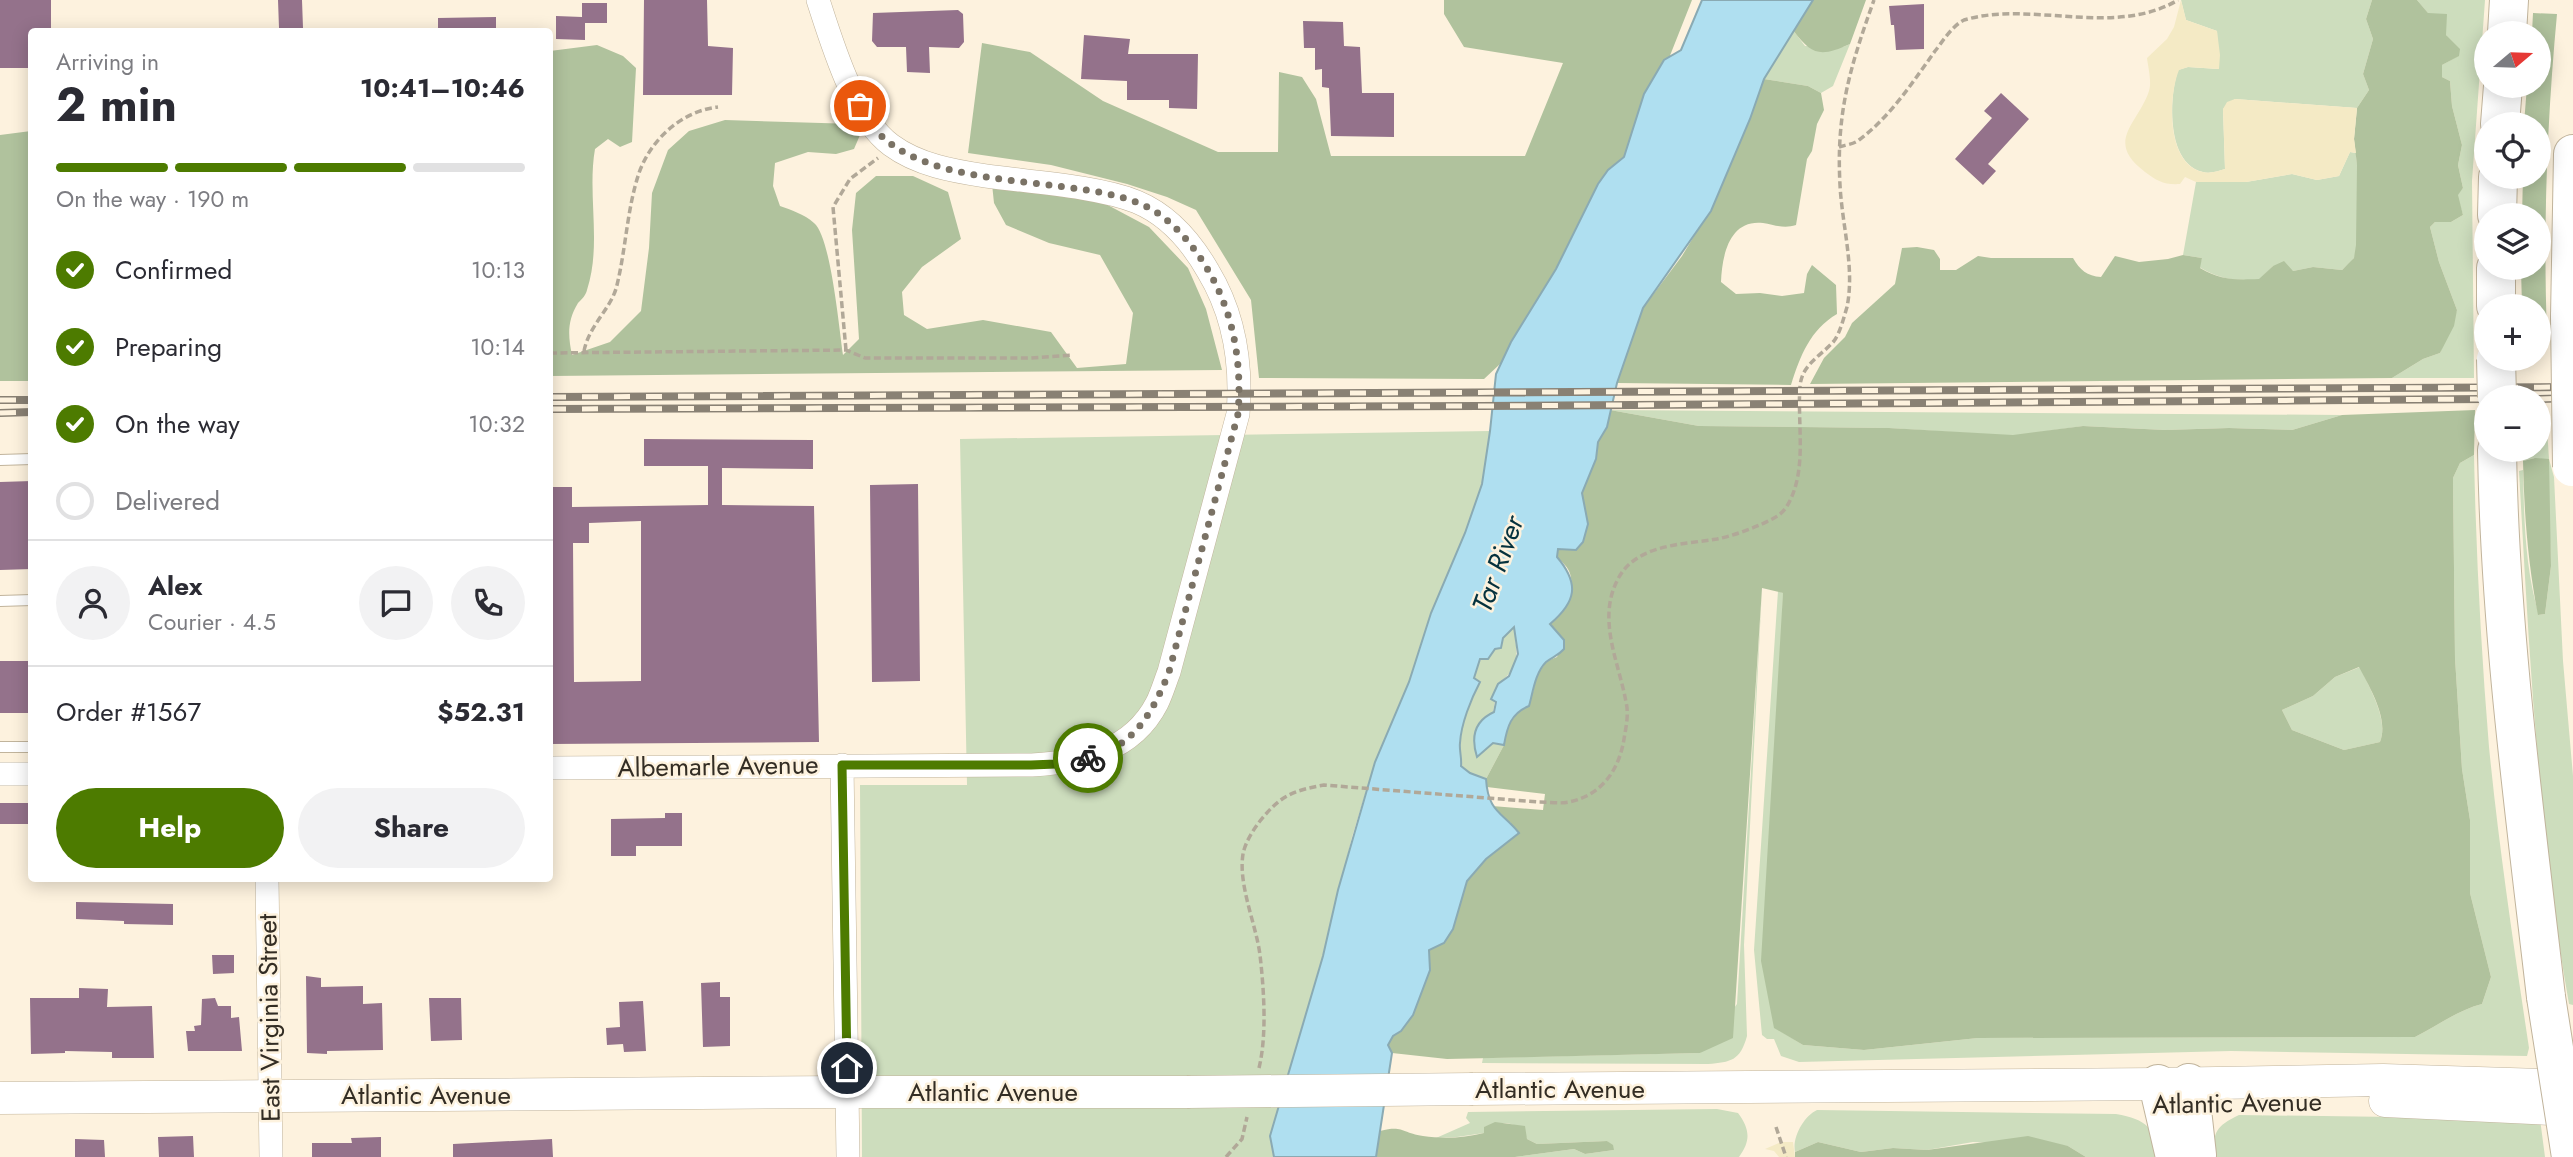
<!DOCTYPE html>
<html lang="en">
<head>
<meta charset="utf-8">
<style>
  body { margin:0; font-family:Jost,sans-serif; background:#f2f2f3; color:#2b2b33; height:100vh; display:flex; flex-direction:column; font-size:26px; white-space:nowrap }
  * { box-sizing:border-box; margin:0 }
  p { font-size:23px; color:#7c7c81 }
  .icon { flex:none; width:38px; height:38px; fill:none; stroke:currentColor; stroke-width:2; stroke-linecap:round; stroke-linejoin:round }
  .map { position:relative; flex:1; overflow:hidden }
  .details { position:absolute; left:28px; top:28px; width:525px; height:854px; display:flex; flex-direction:column; background:#fff; border-radius:7px; box-shadow:0 4px 18px #0003 }
  .details>* { flex:none }
  .needle { width:46px; rotate:71deg }
  .fabs { position:absolute; left:2474px; top:21px; display:grid; gap:14px }
  .fabs a { display:grid; place-items:center; width:77px; height:77px; border-radius:50%; background:#fff; box-shadow:0 4px 18px #0003; font-size:35px }
  .pin { position:absolute; display:grid; place-items:center; width:60px; height:60px; color:#fff; margin:-30px; border:4px solid #fff; border-radius:50%; box-shadow:0 2px 7px #0007 }
  .courier { position:absolute; display:grid; place-items:center; width:70px; height:70px; margin:-35px; border:5px solid #4d7b00; border-radius:50%; background:#fff; color:#222; box-shadow:0 2px 9px #0007 }
  .summary em { font-style:normal; font-weight:700 }
  .summary div { display:flex; flex-direction:column-reverse }
  .summary { display:flex; align-items:center; justify-content:space-between; height:119px; padding:0 28px }
  h1 { font-size:46px; font-weight:700; line-height:52px }
  .bar { display:grid; grid-template-columns:repeat(4,1fr); gap:10px 7px; align-content:center; height:84px; padding:0 28px }
  .bar i { height:9px; border-radius:5px; background:#e1e1e2 }
  .bar .active { background:#4d7b00 }
  .bar p { grid-column:span 4 }
  .line { display:flex; align-items:center; gap:18px; padding:0 28px; border-top:2px solid #e1e1e2 }
  .line div { flex:1 }
  .round { display:grid; place-items:center; flex:none; width:74px; height:74px; border-radius:37px; background:#f2f2f3 }
  ol { padding:0 28px; list-style:none }
  li { display:flex; align-items:center; gap:21px; height:77px }
  li p { margin-inline-start:auto }
  li .icon { padding:7px; border-radius:50%; background:#4d7b00; color:#fff; stroke-width:4 }
  li:last-child { color:#7c7c81 }
  li i { width:38px; height:38px; border:4px solid #e1e1e2; border-radius:50% }
  .primary-button { display:flex; gap:14px; margin-top:auto; padding:14px 28px }
  .primary-button a { flex:1; height:80px; border-radius:42px; background:#4d7b00; color:#fff; font-size:28px; font-weight:700; line-height:80px; text-align:center }
  .primary-button a+a { background:#f2f2f3; color:#2b2b33 }
  .map>svg:first-child { display:block }
  .green { fill:#cdddbd }
  .forest { fill:#b0c29d; fill-rule:evenodd }
  .sand { fill:#f4eac5 }
  .water { fill:#afdff0; stroke:#8aaab3; stroke-width:2 }
  .building { fill:#94728b; fill-rule:evenodd }
  .lines { fill:none; stroke-linecap:round; stroke-linejoin:round }
  .lane-casing { stroke:#c1b49c; stroke-width:12 }
  .street-casing { stroke:#c1b49c; stroke-width:24 }
  .secondary-casing { stroke:#c1b49c; stroke-width:33 }
  .highway-casing { stroke:#c1b49c; stroke-width:40 }
  .path { stroke:#b1a898; stroke-width:3.5; stroke-dasharray:7 3.5; stroke-linecap:butt }
  .lane { stroke:#fff; stroke-width:10 }
  .street { stroke:#fff; stroke-width:23 }
  .secondary { stroke:#fff; stroke-width:32 }
  .highway { stroke:#fff; stroke-width:38 }
  .rail-casing { stroke:#898174; stroke-width:8 }
  .rail { stroke:#fdf2de; stroke-width:5; stroke-dasharray:16; stroke-linecap:butt }
  .secondary-bridge-casing { stroke:#c1b49c; stroke-width:33; stroke-linecap:butt }
  .highway-bridge-casing { stroke:#c1b49c; stroke-width:40; stroke-linecap:butt }
  .secondary-bridge { stroke:#fff; stroke-width:32 }
  .highway-bridge { stroke:#fff; stroke-width:38 }
  .done { stroke:#7a7265; stroke-width:7; stroke-dasharray:0 12.6 }
  .route { stroke:#4d7b00; stroke-width:9 }
  .labels { text-anchor:middle; dominant-baseline:central; stroke-width:5; stroke-linejoin:round; paint-order:stroke }
  .street-label { font-size:26px; fill:#332d24; stroke:#fdf2de }
  .water-label { font-size:28px; font-style:italic; fill:#05323e; stroke:#fdf2de }
</style>
</head>
<body>
<div class="map">
<svg width="2573" height="1157" viewBox="0 0 2573 1157">
  <rect width="100%" height="100%" fill="#fdf2de"/>
  <path class="green" d="M2181,0h191l-6,19 7,20 -10,35 6,16 -12,18 -122,-9 -12,10 2,60c-7,2 -15,5 -22,3 -37,-8 -34,-75 -25,-102l10,-3 30,2 -1,-38 -31,-11z
    M2417,0h68l-13,181 2,197h-82l31,-19 17,-6 17,-43 -18,-48 -9,-35 5,-5h16l12,-7 -6,-20 6,-7 -5,-23 4,-20 -10,-39 -2,-25 -8,-4v-12l16,-9 -12,-21z
    M1793,30l12,16 38,1 7,-3 -17,42 -12,7 -13,-7 -44,-7z
    M2350,152l6,1c2,20 7,89 -2,105 -2,4 -8,8 -12,12l-29,-3 -20,4 -20,-5 -14,14c-25,0 -38,0 -60,-13l3,-9 -19,-3 13,-73h50l46,-8 25,6 22,-4z
    M1610,410l732,5 -50,15 -63,-2 -64,2 -82,-4 -70,10 -124,-8 -190,-2z
    M2539,413h7l3,46 5,18 9,184 10,115v229l-4,-1c-31,-176 -40,-354 -50,-533l4,-1c1,48 2,99 16,145l6,-1 6,-48 -2,-51 -14,-57 -12,3v-11h16z
    M1490,431l-8,53 -17,49 -34,80 -22,69 -34,80 -23,75 -29,119 -26,87 -23,114h-412l-2,-372h107l-7,-346z
    M2474,455c2,97 7,195 15,292 10,101 25,201 40,301l-2,8 -296,-5 -432,11 -18,-6 -7,-17h-7l-5,-4 -8,-85 24,-359 5,2 -9,434 29,18 61,5 114,-12 437,-1c22,-11 43,-27 67,-33l9,-27 -21,-84v-73l-8,-51 -7,-111 -2,-180 7,-15z
    M1762,588l-18,357 3,91c-7,25 -16,26 -39,28l-226,-1 1,-5 217,-5 37,-49z
    M1514,626c2,27 9,39 -16,58l-5,28v31l11,2 -18,34 -16,-6 -9,-7c1,-8 -2,-15 -1,-23 1,-19 11,-44 20,-61l-6,-4c2,-15 11,-29 27,-30l2,-10z
    M2360,667c9,21 29,52 20,75l-36,8 -52,-20 -10,-20 31,-14 22,-19z
    M1717,1109l21,4c12,16 13,28 1,44h-224l59,-8 11,5 29,-4 -7,-9 -70,3 -10,-5c-6,-18 -27,-19 -42,-12l-1,6 -27,4 -21,1 34,-15 -4,-5 2,-6z
    M1817,1110l299,4c31,5 38,15 49,43h-79l-18,-11 -95,-4 -46,8 -34,-2 -32,4 -43,-10 -23,10c-3,-15 9,-36 22,-42z
    M2239,1115l301,4 5,38h-332c0,-25 3,-31 26,-42z"/>
  <path class="forest" d="M1444,0h248l-59,149 -103,187 -46,43 -225,-1 -8,-78 -55,-90 -29,-13 -40,-13 -76,-19 -83,-12 14,-110 48,9 73,49 115,51h60l1,-80 23,5 14,22 15,57h194l38,-93 -99,-16 -20,-33z
    M1813,0h53l-16,44c-29,13 -38,12 -57,-14z
    M2372,0h45l11,13 19,1 -1,21 14,14 -1,7 -17,9v12l8,4 2,25 10,39 -4,20 5,23 -5,7 5,20 -12,7h-16l-5,5 9,35 18,48 -3,16 -14,27 -17,6 -31,19 -582,6 14,-26 21,-21 7,-14 43,-39 7,-36 15,-1 17,3 6,9v11h16l22,-14 13,2h82c7,12 14,18 28,19l14,-21 24,6 29,-3 15,-4 19,3 -2,10c21,12 34,12 59,11l14,-13 11,-5 9,10 20,-4 29,3 12,-12 2,-13 1,-80 -3,-26 3,-31 12,-18 -6,-16 10,-35 -7,-20z
    M2533,13l24,1c-10,107 -14,213 -10,321h-8v-29h-17l-1,-37 18,-1v-53h-17l1,-38h16v-53h-15l3,-38h12v-53h-7z
    M597,45l26,11 13,12 -4,74 -12,5 -12,-8 -13,10c-8,46 7,95 -8,141 -1,5 -5,9 -9,13 -11,18 -10,33 -6,52l38,-13 31,-31 8,-63 3,-55 16,-43 21,-19 36,-11 130,4 5,11 -6,14 -18,5 -28,-2 -33,11 -2,23 7,20c11,4 24,8 34,17 17,14 25,106 29,132l16,-16 -7,-109 4,-37 20,-17h37l35,16 13,47 -39,28 -20,25 2,23 23,14 56,-9 68,12 26,36 49,-4 7,-51 -33,-58 -51,-12 -43,-18 -12,-22 -2,-19 110,18 47,25 39,41 18,41 16,61 -672,6v-325z
    M1764,79l44,7 13,7 3,17 -7,14 -5,27 -5,8 -11,66c-12,4 -21,0 -33,-2 -34,-4 -41,33 -42,59l15,12 24,-1 22,3 22,-3 3,-19 5,-9 24,20 1,29c-27,16 -37,42 -46,71l-174,-2 26,-75 39,-52 35,-58 2,-11 31,-68z
    M31,131v250h-31v-246z
    M1610,410l89,16 190,2 124,7 70,-9 82,4 64,-2 63,2 50,-15 133,-5 -1,45 -14,8 -7,15 2,180 7,111 8,51v73l21,84 -9,27c-24,6 -45,22 -67,33l-437,1 -114,12 -61,-5 -29,-17 -13,-67 22,-368 -21,-5 -29,450 -33,15 -253,6 -55,-6 -4,-8 5,-9 8,-5 12,-16 17,-45 -1,-20 15,-7 9,-14 14,-48 19,-22 19,-15 6,-21 -13,-8 -6,-9 51,4 2,-16 -58,-7 -1,-8 18,-34 3,-18 26,-35 4,-17 10,-14 10,-4 7,-17 -14,-16c13,-11 27,-36 19,-53 -2,-5 -8,-10 -12,-14l1,-9 8,2 22,-26 -6,-31 14,-34 2,-17 9,-15zM2359,667c11,21 30,52 21,75l-36,8 -52,-20 -10,-20 31,-14 22,-19z
    M2535,458l14,1 2,107 -6,48 -7,1c-10,-51 -14,-102 -15,-154z
    M1495,1122l30,4 2,13 10,5 70,-3 6,4 1,5 -29,4 -11,-5 -59,8h-139l4,-26c24,-6 21,2 43,5 20,3 41,2 61,-3v-6z
    M2028,1136l40,10 18,11h-291v-5l23,-10 43,10 32,-4 34,2z"/>
  <path class="sand" d="M2181,0l5,20 31,11 3,24 -1,14 -31,-2 -9,3c-11,27 -13,94 24,102 7,2 15,-1 22,-3l-2,-60 4,-7 8,-3 122,9 -3,31 2,14 -6,-1 -11,24 -22,4 -25,-6 -46,8h-50l-11,-5 -5,7c-16,1 -23,-3 -35,-12 -41,-31 -7,-48 4,-81 3,-9 -1,-24 -2,-33l20,-19 7,-12z
    M1781,1142h12l2,15h-16l-5,-6 -9,-2z"/>
  <path class="water" d="M1702,0h111l-49,79 -14,40 -39,92 -68,97 -26,75 -10,44 -9,15 -2,17 -14,34 6,31 -5,18 -7,8 -18,-1 -1,8c23,27 19,45 -7,67l14,16v9c-6,7 -12,8 -18,13 -11,11 -13,30 -17,44 -18,7 -22,21 -25,39l-11,-2 -16,14c-6,-19 -3,-36 17,-45l2,-10 -5,-3 7,-15 11,-8 9,-22 -4,-27 -11,11 -2,10 -6,1 -7,10h-8l-6,19 6,4c-9,17 -19,42 -20,61 -1,7 2,15 1,23l9,7 16,6c2,33 16,33 33,54l-33,26 -19,22 -14,48 -9,14 -15,7 1,20 -17,45 -12,16 -8,5 -5,9 4,8 -16,104h-102l-4,-21 53,-180 15,-66 37,-128 34,-80 22,-69 34,-80 17,-49 8,-53 6,-57 15,-32 45,-73 42,-85 10,-14 16,-13 20,-63 20,-34 17,-10z"/>
  <path class="building" d="M0,0h51v32h-19v36h-32z
    M278,0h24l1,28h-24z
    M644,0h63l1,46 25,2 -1,47h-89z
    M582,3h25v20h-22v17l-29,-1v-23l26,1z
    M1924,4v45l-28,1 -2,-25h-3l-2,-19z
    M958,10l5,4 1,28 -5,6 -30,-1 1,26 -23,-1 -1,-25h-29l-5,-6 1,-28z
    M496,17v15h-58v-14z
    M1303,21l40,1 1,24 16,1 2,46h32v44l-63,-1 -2,-48 -7,-1v-18l-7,1v-22h-11z
    M1084,35l46,4 -2,15h70l-1,55 -28,-1v-8h-42v-19l-46,-2z
    M2001,93l28,26 -41,45 8,7 -13,14 -28,-26 37,-41 -8,-7z
    M644,439l169,1v29l-91,-1v37l92,1 5,236 -269,2v-257h22v20l136,-2v-39h-64zM641,521v160l-67,1 -1,-139h16v-20z
    M32,481v88l-32,1v-88z
    M918,484l2,197 -48,1 -2,-197z
    M0,661h32v52h-32z
    M0,803h32v21h-32z
    M665,813h17v33h-46v10h-25v-37l54,-1z
    M76,902l97,2v21l-49,-1v-3l-48,-2z
    M212,955h22v18l-21,1z
    M306,976l15,2v9l42,-1v18l19,-1 1,47 -56,1v3l-20,-1z
    M720,982v15h10v49l-27,1 -2,-64z
    M79,988l29,1 -1,18 45,-1 2,52h-42v-6l-47,-1v2l-34,1 -1,-56h49z
    M215,998l3,8h13v12l8,-1 3,34h-54l-2,-20h9l-1,-5 7,-1 1,-26z
    M429,998h32l1,42 -31,1z
    M643,1001l3,50 -22,1 -1,-8 -16,1 -1,-17 14,-1 -1,-25z
    M193,1136l1,21h-35l-1,-20z
    M381,1137v20h-69v-14h40l-1,-5z
    M75,1139l29,1 1,17h-30z
    M552,1139l1,18h-100v-13z"/>
  <g class="lines">
    <defs>
      <path id="lane" d="M0,460l32,-1
        M0,601l32,-1
        M0,747h32"/>
      <path id="street" d="M842,765l6,392
        M550,768l482,-3c49,-3 100,-13 125,-62 5,-10 8,-21 12,-31l69,-258c4,-50 -4,-100 -30,-143 -16,-28 -40,-56 -71,-69 -40,-16 -108,-20 -151,-26 -33,-5 -68,-11 -95,-31 -37,-27 -59,-102 -73,-145
        M0,774h32
        M267,878l4,279"/>
      <path id="secondary" d="M1473,1089l685,-5 225,-4 190,6
        M0,1098l847,-6h340
        M2385,1101l188,9"/>
      <path id="highway" d="M2507,33l2,-33
        M2500,124l3,-38
        M2497,215l1,-38
        M2496,306v-38
        M2570,317l3,-163
        M2497,450c3,183 28,365 49,547
        M2189,1083l8,72
        M2158,1084l17,73"/>
    </defs>
    <use href="#lane" class="lane-casing"/>
    <use href="#street" class="street-casing"/>
    <use href="#secondary" class="secondary-casing"/>
    <use href="#highway" class="highway-casing"/>
    <path class="path" d="M1839,147c6,-2 15,-3 20,-7 31,-23 54,-58 76,-89 8,-10 17,-25 29,-31 67,-20 150,18 214,-20
      M846,350l-13,-143 17,-28 28,-21
      M584,351c5,-26 28,-43 33,-66 9,-37 10,-76 22,-112 12,-34 43,-62 79,-66
      M550,353l296,-3 19,8h165l43,-3
      M1259,1068c8,-33 5,-78 1,-113 -4,-31 -22,-70 -17,-101 2,-11 10,-24 17,-33 21,-26 32,-30 64,-36l214,17c10,0 22,2 31,0 33,-7 50,-32 55,-63 2,-12 5,-25 2,-37 -7,-39 -28,-80 -10,-119 17,-39 64,-38 101,-44 15,-3 31,-9 45,-15 10,-5 19,-8 25,-18 21,-35 10,-81 13,-120 2,-22 21,-30 34,-45 6,-8 10,-24 13,-34 8,-39 -5,-82 -7,-122 -4,-72 10,-118 34,-185
      M1776,1127l10,30
      M1226,1157l16,-18 5,-22"/>
    <use href="#lane" class="lane"/>
    <use href="#street" class="street"/>
    <use href="#secondary" class="secondary"/>
    <use href="#highway" class="highway"/>
    <defs>
      <path id="rail" d="M550,397l2023,-10
        M2539,399l34,-1
        M0,400h32
        M550,409l930,-3 1007,-7
        M0,413l32,-1"/>
    </defs>
    <use href="#rail" class="rail-casing"/>
    <use href="#rail" class="rail"/>
    <defs>
      <path id="secondary-bridge" d="M1187,1092l286,-3"/>
      <path id="highway-bridge" d="M2570,317l2,150
        M2496,359l1,38
        M2546,997l25,160"/>
    </defs>
    <use href="#secondary-bridge" class="secondary-bridge-casing"/>
    <use href="#highway-bridge" class="highway-bridge-casing"/>
    <use href="#secondary-bridge" class="secondary-bridge"/>
    <use href="#highway-bridge" class="highway-bridge"/>
  </g>
  <g class="lines">
    <path class="done" d="M860,106c40,90 197,66 276,96 31,11 56,41 72,68 26,44 34,93 30,144l-69,258c-16,40 -35,75 -81,86"/>
    <path class="route" d="M847,1068l-5,-303h189l25,-1 32,-6"/>
  </g>
  <g class="labels">
    <g class="street-label">
      <text transform="translate(718 766) rotate(-1)">Albemarle Avenue</text>
      <text transform="translate(269 1018) rotate(-91)">East Virginia Street</text>
      <text x="1560" y="1089">Atlantic Avenue</text>
      <text x="993" y="1092">Atlantic Avenue</text>
      <text x="426" y="1095">Atlantic Avenue</text>
      <text transform="translate(2237 1103) rotate(-1)">Atlantic Avenue</text>
    </g>
    <g class="water-label">
      <text transform="translate(1498 564) rotate(-70)">Tar River</text>
    </g>
  </g>
</svg>
<div class="fabs">
<a><svg class="needle" viewBox="-14 -14 28 28"><path d="M0-13l5 13h-10z" fill="#e53935"/><path d="M0 13l5-13h-10z" fill="#7c7c81"/></svg></a>
<a><svg class="icon" aria-label="locate" viewBox="0 0 24 24"><circle cx="12" cy="12" r="6"/><path d="M12 2v4M12 18v4M2 12h4M18 12h4"/></svg></a>
<a><svg class="icon" aria-label="layers" viewBox="0 0 24 24"><path d="M12 4l9 5-9 5-9-5zM3 14l9 5 9-5"/></svg></a>
<a>+</a>
<a>−</a>
</div>
<div class="pin" style="left:860px;top:106px;background:#ea580c"><svg class="icon" aria-label="bag" viewBox="0 0 24 24"><path d="M5 8h14l-1 12H6zM9 8a3 3 0 0 1 6 0"/></svg></div>
<div class="pin" style="left:847px;top:1068px;background:#1f2937"><svg class="icon" aria-label="home" viewBox="0 0 24 24"><path d="M3 11l9-7 9 7M6 9v11h12V9"/></svg></div>
<div class="courier" style="left:1088px;top:758px"><svg class="icon" aria-label="bike" viewBox="0 0 24 24"><circle cx="6" cy="16" r="4"/><circle cx="18" cy="16" r="4"/><path d="M6 16l4-8h5l3 8M10 8l3 8H6M13 5h3"/></svg></div>
<section class="details">
<div class="summary"><div><h1>2 min</h1><p>Arriving in</p></div><em>10:41–10:46</em></div>
<div class="bar"><i class="active"></i><i class="active"></i><i class="active"></i><i></i><p>On the way · 190 m</p></div>
<ol>
<li><svg class="icon" aria-label="check" viewBox="0 0 24 24"><path d="M5 12l5 5 9-10"/></svg>Confirmed<p>10:13</p></li>
<li><svg class="icon" aria-label="check" viewBox="0 0 24 24"><path d="M5 12l5 5 9-10"/></svg>Preparing<p>10:14</p></li>
<li><svg class="icon" aria-label="check" viewBox="0 0 24 24"><path d="M5 12l5 5 9-10"/></svg>On the way<p>10:32</p></li>
<li><i></i>Delivered</li>
</ol>
<div class="line" style="height:126px"><a class="round"><svg class="icon" aria-label="person" viewBox="0 0 24 24"><circle cx="12" cy="8" r="4"/><path d="M4 21q1-7 8-7t8 7"/></svg></a><div><b>Alex</b><p>Courier · 4.5</p></div><a class="round"><svg class="icon" aria-label="chat" viewBox="0 0 24 24"><path d="M4 5h16v11H9l-5 4z"/></svg></a><a class="round"><svg class="icon" aria-label="phone" viewBox="0 0 24 24"><path d="M5 4h4l2 5-3 2q2 4 5 5l2-3 5 2v4C11 20 4 13 5 4z"/></svg></a></div>
<div class="line" style="height:91px"><div>Order #1567</div><b>$52.31</b></div>
<div class="primary-button"><a>Help</a><a>Share</a></div>
</section>
</div>
</body>
</html>
